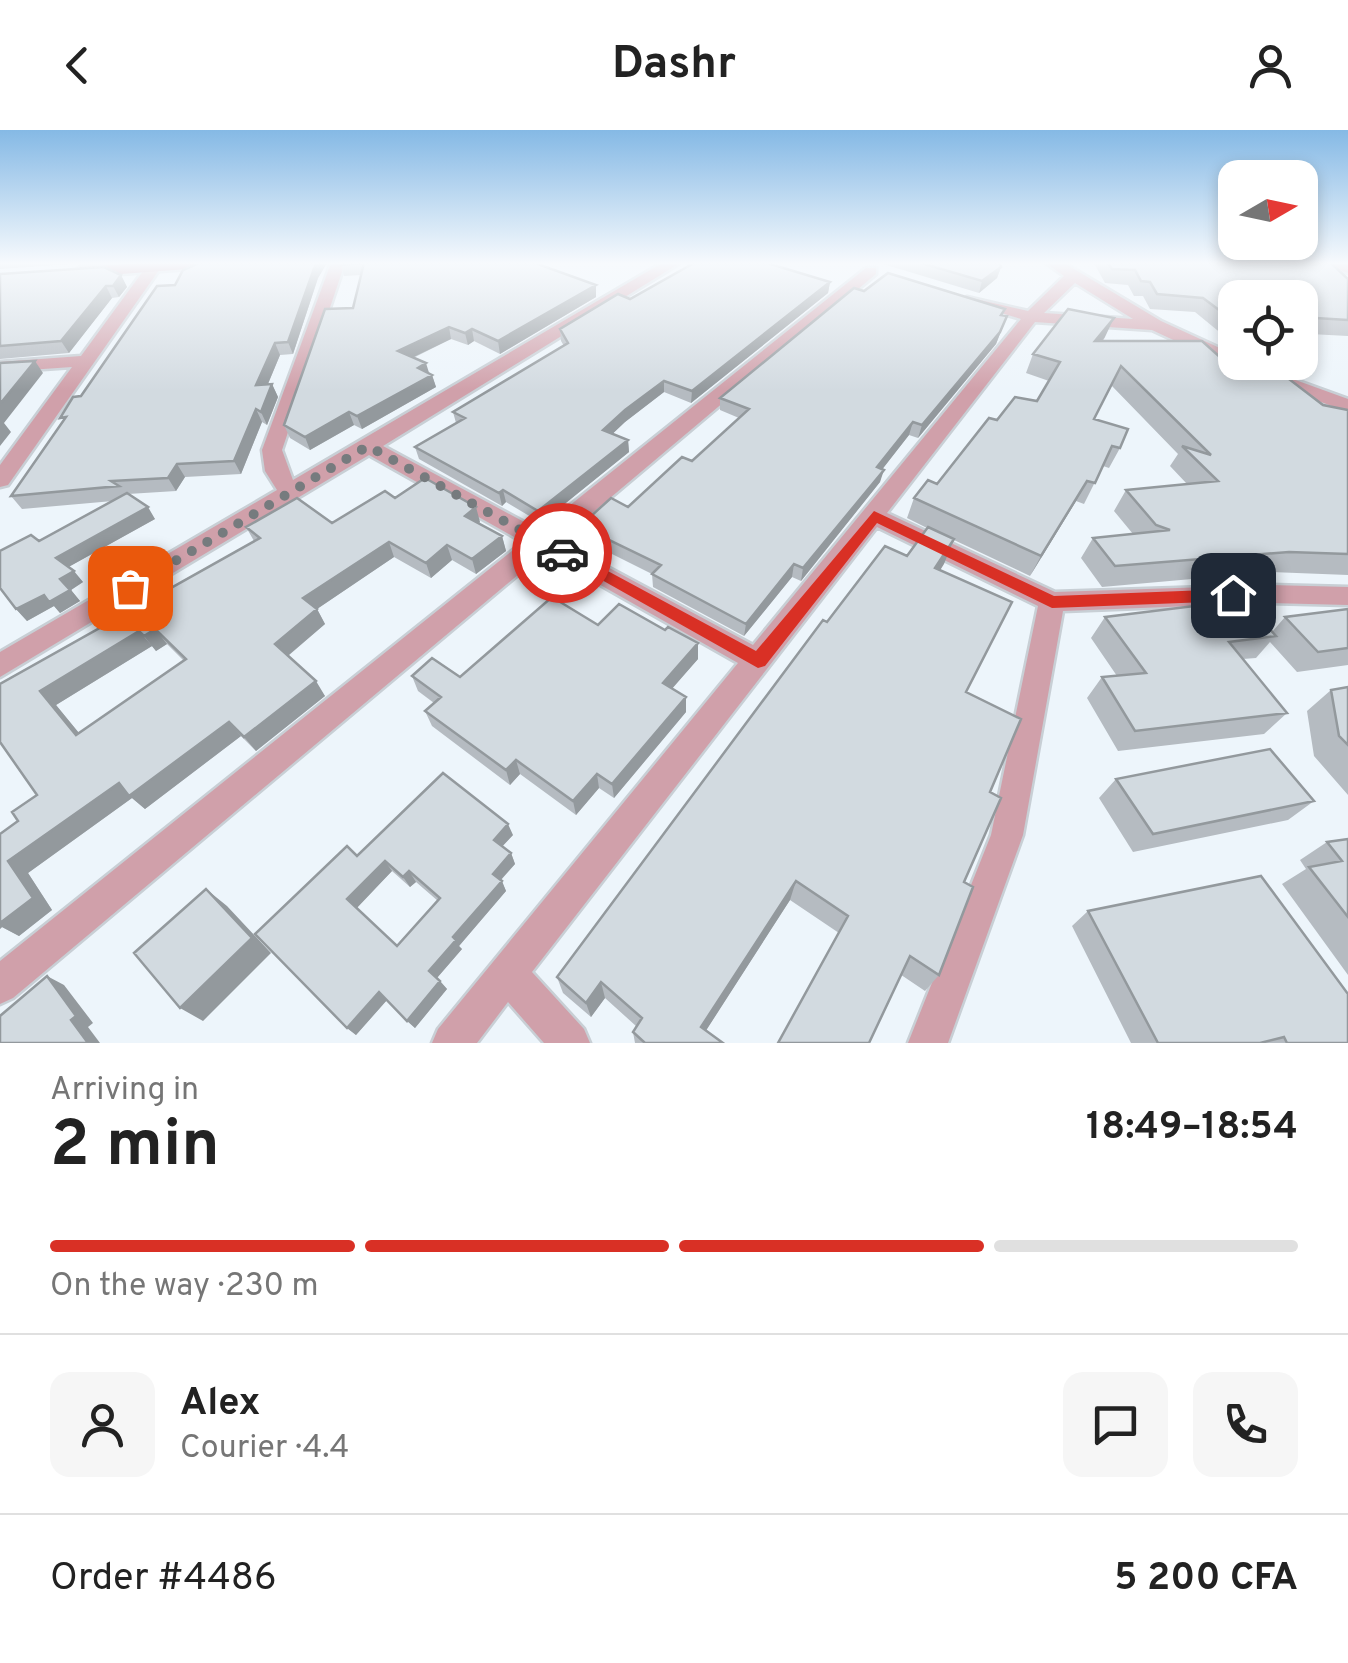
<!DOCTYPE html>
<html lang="en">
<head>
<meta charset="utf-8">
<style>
  body { margin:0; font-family:Overpass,sans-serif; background:#f6f6f6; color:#222; height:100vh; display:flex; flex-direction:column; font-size:38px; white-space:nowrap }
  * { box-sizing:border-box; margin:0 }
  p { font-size:32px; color:#767676 }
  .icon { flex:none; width:55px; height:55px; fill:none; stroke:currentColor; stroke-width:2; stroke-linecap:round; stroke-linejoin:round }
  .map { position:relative; height:913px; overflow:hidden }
  .details { display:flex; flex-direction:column; background:#fff; flex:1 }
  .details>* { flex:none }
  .needle { width:65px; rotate:81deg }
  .tools { position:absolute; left:1218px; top:30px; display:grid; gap:20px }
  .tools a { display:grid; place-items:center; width:100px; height:100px; border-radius:20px; background:#fff; box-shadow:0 5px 15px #0003; font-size:50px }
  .pin { position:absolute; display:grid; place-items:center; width:85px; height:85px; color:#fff; margin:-42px; border-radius:20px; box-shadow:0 5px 15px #0006 }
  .courier { position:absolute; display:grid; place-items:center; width:100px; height:100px; margin:-50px; border:8px solid #d93025; border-radius:50%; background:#fff; color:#222; box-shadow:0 2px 12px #0007 }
  .head em { font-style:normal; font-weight:700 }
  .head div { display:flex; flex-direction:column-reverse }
  .head { display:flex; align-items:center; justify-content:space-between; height:170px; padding:0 50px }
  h1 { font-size:65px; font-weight:700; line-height:75px }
  .bar { display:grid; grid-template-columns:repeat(4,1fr); gap:15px 10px; align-content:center; height:120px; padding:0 50px }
  .bar i { height:12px; border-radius:8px; background:#e0e0e0 }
  .bar .on { background:#d93025 }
  .bar p { grid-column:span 4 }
  .line { display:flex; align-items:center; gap:25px; padding:0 50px; border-top:2px solid #e0e0e0 }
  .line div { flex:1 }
  .round { display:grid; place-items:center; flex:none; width:105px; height:105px; border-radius:20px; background:#f6f6f6 }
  header { display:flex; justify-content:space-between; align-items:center; height:130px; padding:0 50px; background:#fff; font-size:45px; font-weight:700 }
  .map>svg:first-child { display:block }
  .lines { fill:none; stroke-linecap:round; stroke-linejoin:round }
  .street-casing { stroke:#c8cfd5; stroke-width:5 }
  .secondary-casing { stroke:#c8cfd5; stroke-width:5 }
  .street { fill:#d0a0aa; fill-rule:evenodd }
  .secondary { fill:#bb7787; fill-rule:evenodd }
  .wall { fill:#b5bbc1; fill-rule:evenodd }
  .shaded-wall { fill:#93999d }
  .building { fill:#d2dae0; stroke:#93999d; stroke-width:2.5; fill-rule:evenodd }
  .route { fill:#d93025 }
  .done { stroke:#767b7e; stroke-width:10; stroke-dasharray:0 18 }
</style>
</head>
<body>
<header><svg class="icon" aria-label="back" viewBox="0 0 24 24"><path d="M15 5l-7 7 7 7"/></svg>Dashr<svg class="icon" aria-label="person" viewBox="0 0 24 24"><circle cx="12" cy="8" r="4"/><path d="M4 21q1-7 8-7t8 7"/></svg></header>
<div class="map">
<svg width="1348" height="913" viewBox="0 0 1348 913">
  <rect width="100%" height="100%" fill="#edf5fb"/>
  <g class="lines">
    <defs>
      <path id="street" d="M149,133h15l-156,222 -8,2v-22l72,-98 -72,5v-10l81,-6z
        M331,133h14l-63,187 11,30 369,-217h18l-297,183 156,84 327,-262h10v6l-317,267 194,104 268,-326 -54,-16v-6l61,14 36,-35 -18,-13h18l97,58 74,34v7h9l-15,4 -77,-36 -117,-8 -148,191 168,79 214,-7 79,2v18l-79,-2 -206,8 -40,224 -75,208h-40l83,-208 47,-229 -161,-79 -345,445 52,57 6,14h-46l-36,-41 -31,41h-45l6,-14 300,-366 -194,-110 -531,445 -13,6v-43l523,-419 -154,-87 -369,222v-25l277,-162 -12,-19 -3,-21zM1075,153l58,36 -89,-6z
        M1325,133l23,1v9l-21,-7z
        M1268,240l80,29v13l-86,-32 -3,-4z"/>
      <path id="secondary" d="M143,133h79l-7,4 -135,10 -8,-5 8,-5z"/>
    </defs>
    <use href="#street" class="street-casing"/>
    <use href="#secondary" class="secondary-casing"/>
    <use href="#street" class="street"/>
    <use href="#secondary" class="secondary"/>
  </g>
  <path class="wall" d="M0,133h83l-83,6z
    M199,133h128l-9,15 -25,76 -13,1 -12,29h4l6,13 -11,28 -5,-3 -21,52 -56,3 -9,14 -48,3 27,25 -87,48 15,15 -12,8 9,11 -20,12 -6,-7 -27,15 -11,-12 23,-68 74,-40 -91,8 -11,-13 70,-100 94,-111z
    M341,133h194l61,34 -96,57 -26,-13 -6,4 -17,-6 -38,19 19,17 4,12 -74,42 -8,-4 -44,25 -20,-12 -6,-13 69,-117 8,-33 -17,1z
    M880,133h120l1,4 -4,11 -18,15z
    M1094,133h237l17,16v57l-38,-2 -10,13v-49h-65v41h-7l-33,-27 -45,-3 -7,-13h-9l-6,-11 -23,-2z
    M0,144l121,1 6,12 -8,10 -7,1 -43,55 -69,6z
    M830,152l-2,11 -137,110 -27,-11 -39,30 -13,12 16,6 1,12 -88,71 -35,-21 -4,4 -83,-47 -4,-12 41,-24 -3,-11 111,-66 -3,-5 -1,-12 70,-30z
    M864,161l141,18 -2,6 4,1 -11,28 -78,94 -9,-3 -27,34 -2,13 -79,99 -9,-4 -48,59 -91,-49 -1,-13 -70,-35 -2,-13 48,-19 64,-46 47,-43 -19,-8v-12z
    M1105,207l-2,4 128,26 92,38 25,5v165l-77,-3 -169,15 -21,-29 12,-20 40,-4 -19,-23 12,-21 61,-6 -17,-18 8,-12 -67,-69 -17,34 26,29 -11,20 -6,-2 -19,38 -8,-3 -46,75 -76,-36 -14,30 26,122 24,100 -51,183 -14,16 -135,-91 -84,130 17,13h-88l-2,-11 3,-6 -31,-28 -14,19 -28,-24 -6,-16 270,-355 80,-66 20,-28 -20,-10 7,-20 23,-14 60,-64 40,-19 12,-20 -23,-8 7,-19z
    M395,368l85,24 -1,1 23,13 4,15 -30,23 -24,-14 -21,18 -37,-21 -77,52 8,15 -37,32 37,40 -69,55 -15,-15 -96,73 -13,-11 -104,75 24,37 -33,26 -17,-9 -2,2v-95l18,-13 19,-26 -35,-49 252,-205 -8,-14 86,-4zM167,514l17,17 -105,72 -23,-28 96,-59 4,5z
    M1348,479v56l-51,7 -27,-30 -14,16 -13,1 44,54 -23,21 -146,17 -31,-53 15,-21 15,-1 -26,-38 14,-21 167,15 13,-15z
    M698,529l-26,29 14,24 -72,86 -15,-10 -23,27 -56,-41 -10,11 -78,-59 -7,-15 9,-8 -16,-12 -6,-15 48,1z
    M1348,557v108l-34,-39 -7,-45 24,-21z
    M1116,649l198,22 -26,19 -155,32 -34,-54z
    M513,705l-11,11 9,7 4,11 -14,16 5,11 -47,55 3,3 -25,29 10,11 -32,39 -28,-28 -31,35 -9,-7 10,-172zM392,741l18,16 6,-5 22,19 -41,45 -41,-38z
    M1348,709v136l-66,-91 24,-15 -6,-9 27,-18z
    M1088,781l260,132h-217l-59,-117z"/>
  <path class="shaded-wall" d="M316,133h11l-9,15 -25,76 -5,-12z
    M1001,137l-4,11 -18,15 3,-12z
    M121,145l6,12 -8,10 -6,-11z
    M830,152l-2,11 -137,110 1,-12z
    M596,155v12l-96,57 -2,-13z
    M106,156l6,12 -43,55 -8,-12z
    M1007,186l-11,28 -78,94 4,-13z
    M1114,188l-9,19 -19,23 9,-19z
    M449,197l2,12 -50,24 -3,-12z
    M472,199l2,12 -6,4 -3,-12z
    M275,213l5,12 -18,43 -6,-13z
    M35,231l8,12 -39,50 7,9 -11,14v-42z
    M426,233l4,13 -12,-8z
    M432,245l4,12 -74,42 -5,-13z
    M664,251v11l-39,30 -21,20 -1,-12 22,-20z
    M272,254l6,13 -11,28 -6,-13z
    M256,279l6,13 -21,52 -7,-13z
    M349,282l5,13 -44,25 -5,-13z
    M913,292l-4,13 -35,45 3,-13z
    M628,310l1,12 -88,71 -3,-12z
    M177,334l8,13 -9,14 -8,-13z
    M884,340l-4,12 -79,99 2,-13z
    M1087,351l-11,20 -46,75 11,-20z
    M503,360l3,12 -4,4 -3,-13z
    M148,377l7,12 -90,50 -9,-11z
    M476,377l4,15 -11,9 -4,-15z
    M502,406l4,15 -30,23 -4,-15z
    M954,409l-10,25 -18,29 9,-25z
    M389,412l5,15 -77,52 8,15 -41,35 -9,-15 28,-46z
    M447,415l5,15 -21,18 -5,-15z
    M794,434l-2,13 -48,59 2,-12z
    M74,441l9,11 -12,8 9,11 -20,12 -6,-7 -27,15 -11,-12z
    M155,499l12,15 -11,7 -12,-15z
    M139,501l13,15 -96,59 36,44 -16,-14 -36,-44z
    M698,513v16l-34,39 -1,-15z
    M316,551l9,15 -69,55 -12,-14z
    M686,567v15l-72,86 -2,-14z
    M229,592l12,14 -96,73 -13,-11 -104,75 24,37 -33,26 -17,-9 -2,2v-13l8,-55 111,-78z
    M516,630l4,14 -10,11 -4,-15z
    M597,644l2,14 -23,27 -3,-14z
    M508,694l5,11 -14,15 -5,-10z
    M511,723l4,11 -18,20 -4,-10z
    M385,731l7,10 -36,38 -9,-10z
    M409,741l7,11 -6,5 -7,-10z
    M502,751l4,10 -47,55 3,3 -26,30 -7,-8 24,-34z
    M796,751l-6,19 -90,140 1,-13z
    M206,759l21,17 44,47 -68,68 -23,-13z
    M47,846l17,9 29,38 -5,4 12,16h-12l-17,-23z
    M440,851l7,8 -32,39 -8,-7z
    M601,852l4,16 -14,19 -5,-14z
    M379,862l8,8 -31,35 -9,-7z"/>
  <path class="building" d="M199,133h117l-28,79 -13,1 -19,42 16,-1 -11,28 -5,-3 -22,52 -57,3 -9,14 -57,3 8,5 -108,10 55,-79 -6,1 13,-21 8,-1 76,-110 18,-1 8,-15z
    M341,133h194l61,22 -98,56 -26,-12 -7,4 -16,-6 -51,24 28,12 -8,5 14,7 -75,41 -8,-4 -44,25 -21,-12 41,-116 28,-1 11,-45 -23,2z
    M694,133h73l63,19 -138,109 -28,-10 -39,29 -22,20 25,10 -90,71 -35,-21 -4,3 -84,-46 50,-29 -12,-6 115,-69 -8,-14 58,-35 12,5z
    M921,133h79l1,4 -19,14z
    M1108,133h223l17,16v41l-48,-3v-19h-65v24l-32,-24 -46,-4 -7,-12 -9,-1 -6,-11 -23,-1z
    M104,137l17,8 -8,11h-7l-45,55 -61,5v-72z
    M888,143l117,36 -4,6 6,1 -7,16 -78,93 -9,-3 -36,45 7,3 -81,98 -9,-4 -48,60 -94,-50 9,-9 -81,-39 31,-28 17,9 54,-50 10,4 57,-52 -29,-11 134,-110 10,3z
    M1068,179l46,9 -19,23h107l29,26 37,-4 55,42 25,5v144l-59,-2 -174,14 -22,-28 77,-8 -14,-5 -30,-35 92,-9 -36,-35 29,9 -90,-89 -27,53 34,10 -8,19 -8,-2 -17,37 -8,-2 -46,75 -127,-58 14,-18 9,4 52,-66 8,2 18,-23 22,4 23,-39 -27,-8z
    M1300,190l11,12 -11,-1z
    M35,231l-35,43v-41z
    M425,348l51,29 -11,9 37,20 -30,23 -25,-14 -21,18 -37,-21 -86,56 14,11 -42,35 41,37 -72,56 -15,-15 -100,74 -10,-13 -111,78 25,37 -33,25v-89l18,-13 -6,-9 25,-17 -37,-53v-58l260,-146 -14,-11 51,-29 35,25 53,-32 10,7zM155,499l31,30 -110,76 -36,-44 99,-60 5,5z
    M127,363l21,14 -92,51 18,13 -14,8 10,11 -21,12 -5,-7 -28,14 -16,-21v-37l31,-16 8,6z
    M928,397l26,12 -19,29 77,34 -46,90 55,27 -31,73 11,6 -37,84 9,5 -34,88 -29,-19 -41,87h-91l70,-127 -52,-35 -95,146 22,16h-78l-12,-11 9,-14 -41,-36 -15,21 -29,-26 266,-357 4,2 58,-76 22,10z
    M552,467l46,28 21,-21 46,26 3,-3 30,16 -35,40 23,14 -74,87 -15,-10 -24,27 -57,-41 -10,10 -81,-59 16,-14 -29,-21 20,-18 28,19z
    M1243,470l33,36 -47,6 58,71 -152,18 -33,-54 44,-4 -41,-56z
    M1348,479v39l-30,4 -33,-35z
    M1348,557v58l-9,-9 -8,-46z
    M1270,619l44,52 -161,33 -37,-55z
    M443,643l65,51 -14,16 17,13 -18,21 9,7 -49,56 3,3 -27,31 11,10 -33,40 -28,-29 -32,36 -92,-94 92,-88 10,10zM385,731l18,16 6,-6 31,27 -43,48 -50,-47z
    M1348,709v78l-39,-50 33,-6 -15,-19z
    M1261,746l87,118v49h-61l-3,-6 -24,6h-102l-70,-132z
    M206,759l46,49 -72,70 -46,-55z
    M47,846l29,40 -5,4 17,23h-88v-27z"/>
  <linearGradient id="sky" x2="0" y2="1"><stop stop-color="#85b9e5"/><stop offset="0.51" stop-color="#f7fafd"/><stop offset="1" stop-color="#f7fafd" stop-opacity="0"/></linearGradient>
  <rect width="1348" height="261" fill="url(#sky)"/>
  <path class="route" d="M874,381l180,85 179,-7 8,6 -8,6 -181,7 -175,-85 -112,143 -7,2 -204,-115 13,-4 189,102z"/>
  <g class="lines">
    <path class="done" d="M130,458l238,-142 194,107"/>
  </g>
</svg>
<div class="tools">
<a><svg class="needle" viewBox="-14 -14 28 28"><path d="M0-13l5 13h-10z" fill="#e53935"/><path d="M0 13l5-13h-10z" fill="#767676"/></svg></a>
<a><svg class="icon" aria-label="locate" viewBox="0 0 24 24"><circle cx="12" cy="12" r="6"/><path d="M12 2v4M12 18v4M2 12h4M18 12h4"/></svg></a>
</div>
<div class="pin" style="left:130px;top:458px;background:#ea580c"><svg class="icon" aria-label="bag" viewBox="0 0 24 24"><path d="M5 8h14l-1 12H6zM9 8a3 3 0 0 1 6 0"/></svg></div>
<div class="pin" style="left:1233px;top:465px;background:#1f2937"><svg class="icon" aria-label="home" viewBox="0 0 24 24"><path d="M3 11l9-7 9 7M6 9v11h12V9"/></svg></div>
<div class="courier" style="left:562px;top:423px"><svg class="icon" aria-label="car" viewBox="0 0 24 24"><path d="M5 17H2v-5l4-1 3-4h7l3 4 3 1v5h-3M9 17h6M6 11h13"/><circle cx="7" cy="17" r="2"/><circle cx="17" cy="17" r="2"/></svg></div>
</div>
<section class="details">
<div class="head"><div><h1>2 min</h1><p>Arriving in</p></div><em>18:49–18:54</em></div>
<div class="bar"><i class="on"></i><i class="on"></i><i class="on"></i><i></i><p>On the way · 230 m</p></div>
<div class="line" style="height:180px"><a class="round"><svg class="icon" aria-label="person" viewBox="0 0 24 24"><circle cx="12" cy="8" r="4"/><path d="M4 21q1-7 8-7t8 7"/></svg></a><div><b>Alex</b><p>Courier · 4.4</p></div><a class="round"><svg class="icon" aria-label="chat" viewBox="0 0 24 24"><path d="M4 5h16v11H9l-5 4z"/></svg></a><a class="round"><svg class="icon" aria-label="phone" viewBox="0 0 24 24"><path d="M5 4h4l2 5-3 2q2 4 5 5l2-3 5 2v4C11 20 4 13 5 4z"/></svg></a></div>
<div class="line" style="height:130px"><div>Order #4486</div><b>5 200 CFA</b></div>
</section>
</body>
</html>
